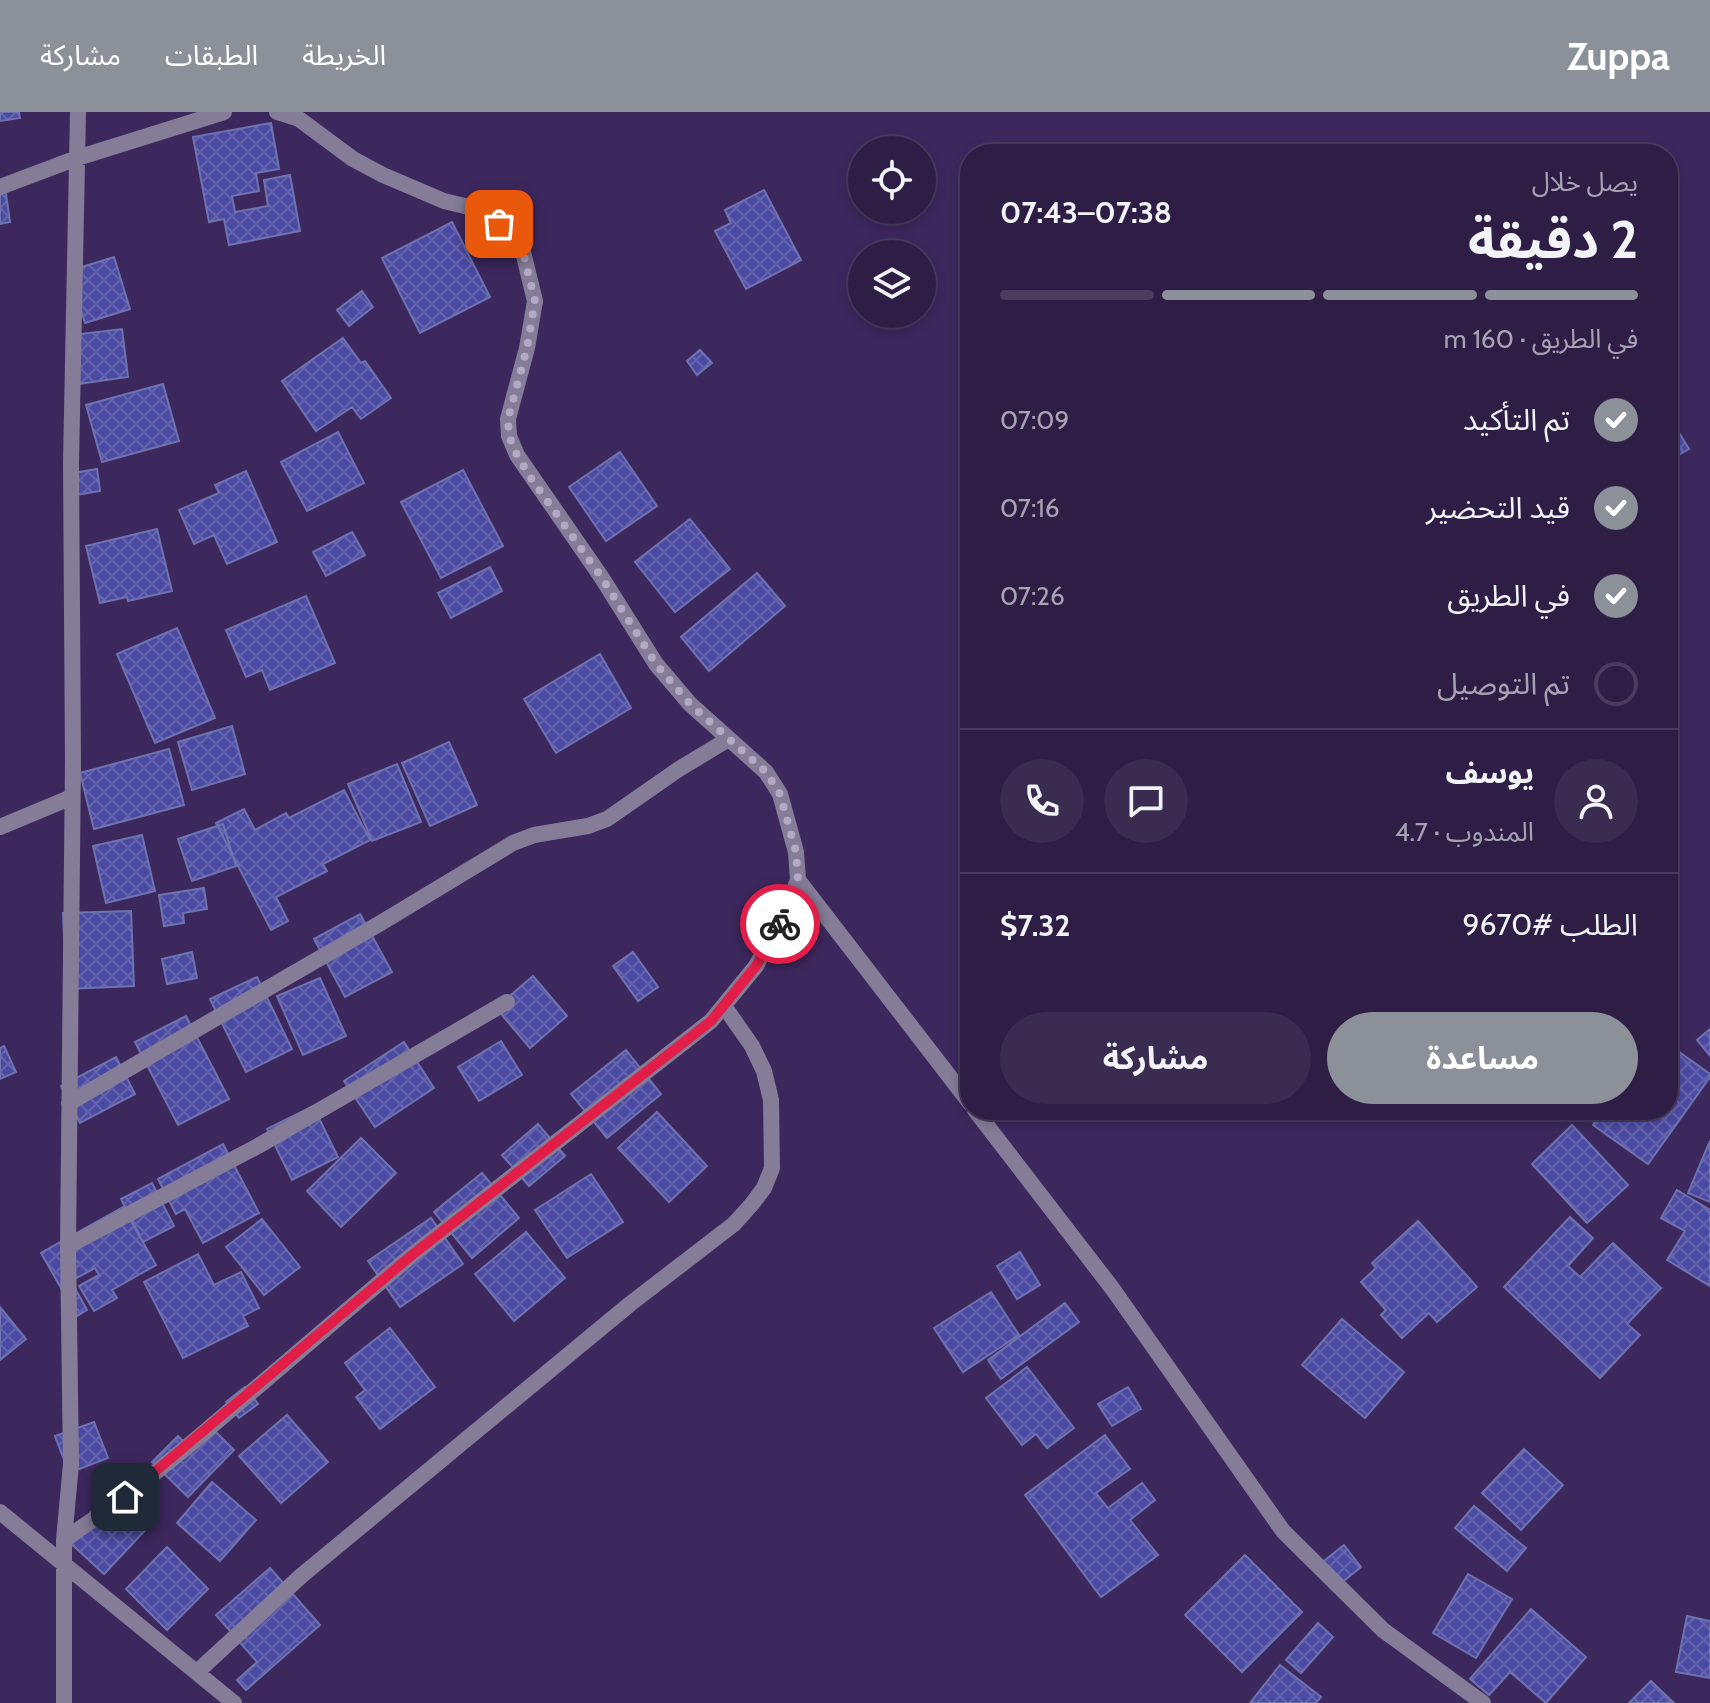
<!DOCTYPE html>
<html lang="ar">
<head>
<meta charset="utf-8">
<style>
  body { margin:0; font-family:Cabin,"Noto Sans Arabic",sans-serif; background:#3a2b51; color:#f1f3f6; direction:rtl; height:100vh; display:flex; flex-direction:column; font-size:30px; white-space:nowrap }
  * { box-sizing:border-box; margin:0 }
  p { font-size:26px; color:#a7a2b3 }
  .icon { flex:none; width:44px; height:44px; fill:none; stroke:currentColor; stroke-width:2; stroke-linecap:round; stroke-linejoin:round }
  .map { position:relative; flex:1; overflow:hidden; direction:ltr }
  .details { position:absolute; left:960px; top:32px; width:718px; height:976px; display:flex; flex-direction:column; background:#2e1e46; border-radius:32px; box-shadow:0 4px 12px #0003,0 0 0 2px #493c5f; direction:rtl }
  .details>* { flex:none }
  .controls { position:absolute; left:848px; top:24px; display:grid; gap:16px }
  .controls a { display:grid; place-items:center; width:88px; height:88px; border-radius:50%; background:#2e1e46; box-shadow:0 4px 12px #0003,0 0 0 2px #493c5f; font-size:40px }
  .pin { position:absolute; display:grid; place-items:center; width:68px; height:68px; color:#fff; margin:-34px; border-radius:16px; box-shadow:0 4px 12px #0006 }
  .courier { position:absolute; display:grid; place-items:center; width:80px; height:80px; margin:-40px; border:6px solid #e11d48; border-radius:50%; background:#fff; color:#222; box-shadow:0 2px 10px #0007 }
  .head em { font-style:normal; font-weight:700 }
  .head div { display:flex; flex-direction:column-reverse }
  .head { display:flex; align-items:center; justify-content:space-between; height:136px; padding:0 40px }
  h1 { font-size:52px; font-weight:700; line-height:60px }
  .bar { display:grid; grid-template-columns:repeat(4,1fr); gap:12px 8px; align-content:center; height:96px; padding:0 40px }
  .bar i { height:10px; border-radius:6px; background:#493c5f }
  .bar .selected { background:#8c9099 }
  .bar p { grid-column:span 4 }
  .line { display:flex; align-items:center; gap:20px; padding:0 40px; border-top:2px solid #493c5f }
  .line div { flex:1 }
  .round { display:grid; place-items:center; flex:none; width:84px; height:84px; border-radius:42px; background:#3a2b51 }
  ol { padding:0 40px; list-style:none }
  li { display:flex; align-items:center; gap:24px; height:88px }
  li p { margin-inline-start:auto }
  li .icon { padding:8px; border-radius:50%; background:#8c9099; color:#fff; stroke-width:4 }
  li:last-child { color:#a7a2b3 }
  li i { width:44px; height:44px; border:4px solid #493c5f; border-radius:50% }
  .action { display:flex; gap:16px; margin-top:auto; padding:16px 40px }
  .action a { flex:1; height:92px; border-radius:48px; background:#8c9099; color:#fff; font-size:32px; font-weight:700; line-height:92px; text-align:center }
  .action a+a { background:#3a2b51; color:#f1f3f6 }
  header { display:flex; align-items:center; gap:48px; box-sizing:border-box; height:112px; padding:0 40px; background:#8c9099; color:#fff }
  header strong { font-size:38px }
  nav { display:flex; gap:44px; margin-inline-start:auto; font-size:28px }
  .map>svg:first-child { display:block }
  .building { fill:url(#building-cross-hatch); stroke:#6e72af; stroke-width:2 }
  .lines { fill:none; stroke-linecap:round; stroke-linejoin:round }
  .minor { stroke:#857c97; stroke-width:16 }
  .done { stroke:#b3a9c5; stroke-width:8; stroke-dasharray:0 14.4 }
  .route { stroke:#e11d48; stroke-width:10 }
</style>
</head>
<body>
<header>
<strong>Zuppa</strong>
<nav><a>الخريطة</a><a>الطبقات</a><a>مشاركة</a></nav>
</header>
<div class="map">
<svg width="1710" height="1591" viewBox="0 0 1710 1591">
  <defs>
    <pattern id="building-cross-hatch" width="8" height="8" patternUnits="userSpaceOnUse" patternTransform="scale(2)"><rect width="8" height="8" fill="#4b4aa2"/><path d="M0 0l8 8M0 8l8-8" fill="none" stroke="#6564b0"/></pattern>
  </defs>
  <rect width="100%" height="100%" fill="#3d285e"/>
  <path class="building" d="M0,0h19l1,6 -20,3z
    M271,11l8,46 -23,4 3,18 -27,5 3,16 33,-6 -4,-26 26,-5 10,56 -71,14 -5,-26 -15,3 -16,-85z
    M4,68l6,42 -10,2v-43z
    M764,78l37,70 -55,29 -31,-58 16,-8 -6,-13z
    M452,110l38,75 -70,36 -38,-75z
    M114,145l16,52 -45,14 -16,-52z
    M362,179l11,16 -24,19 -12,-16z
    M122,217l6,48 -50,7 -6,-49z
    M343,226l18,25 4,-2 26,37 -30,21 -9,-12 -36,24 -34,-50z
    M700,238l12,13 -15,12 -10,-14z
    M163,272l16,57 -77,21 -16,-57z
    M1673,311l16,26 -21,12v-35z
    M338,320l26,51 -57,28 -26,-49z
    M620,340l37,54 -51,35 -37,-54z
    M97,357l3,22 -30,5 -3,-22z
    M463,358l40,76 -62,32 -40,-76z
    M246,359l31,71 -50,22 -13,-29 -20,9 -15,-34 40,-17 -4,-8z
    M690,407l40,50 -55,43 -40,-50z
    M157,417l15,62 -44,10 -1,-4 -27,6 -14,-57z
    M352,420l13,23 -39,21 -13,-24z
    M490,455l12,24 -51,27 -13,-25z
    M757,461l28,33 -76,65 -28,-34z
    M306,484l29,67 -65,27 -8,-20 -16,7 -20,-47z
    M177,516l38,90 -60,25 -38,-89z
    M600,542l31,54 -75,45 -32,-54z
    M232,614l13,48 -53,16 -14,-48z
    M449,630l28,63 -47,21 -28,-63z
    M169,637l15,56 -90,24 -14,-56z
    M397,652l24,58 -49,19 -24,-57z
    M344,678l26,50 -47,24 4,7 -51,26 12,24 -17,9 -55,-107 28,-14 11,21 31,-17 3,5z
    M223,712l13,42 -44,15 -14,-42z
    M142,723l13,56 -49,12 -13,-57z
    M204,776l3,21 -24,4 1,10 -20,3 -5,-31z
    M131,799l3,75 -68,3 -3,-76z
    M360,802l32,58 -47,25 -31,-58z
    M192,840l5,26 -30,6 -5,-25z
    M633,840l25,35 -20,14 -25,-35z
    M533,864l34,40 -37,32 -34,-40z
    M257,865l35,72 -46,23 -36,-73z
    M320,866l26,58 -43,19 -26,-59z
    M186,904l43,83 -51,26 -43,-83z
    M1710,917v27l-13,-16z
    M501,929l21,34 -43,26 -21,-34z
    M404,930l30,46 -59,39 -31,-46z
    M1668,932l42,30v3l-62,87 -55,-39 10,-15h65z
    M4,934l12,26 -16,7v-31z
    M626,938l35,44 -54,44 -36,-44z
    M116,945l19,37 -55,29 -19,-37z
    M313,994l25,51 -46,23 -25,-51z
    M657,1000l50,54 -38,36 -51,-54z
    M538,1012l27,32 -36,30 -27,-31z
    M1572,1013l56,60 -41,38 -55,-59z
    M361,1026l35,35 -55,54 -34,-36z
    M1710,1029v61l-22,-9z
    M223,1032l36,69 -56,30 -18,-34 -9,5 -18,-35z
    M482,1061l37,45 -47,40 -38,-46z
    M591,1062l32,48 -56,36 -32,-48z
    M152,1071l22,43 -31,16 -22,-43z
    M1677,1078l33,20v76l-43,-26 18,-29 -24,-13z
    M123,1095l33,58 -44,25 5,8 -23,13 -15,-25 20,-11 -4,-7 -24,13 16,29 -10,6 -36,-63z
    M1570,1105l23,21 -25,28 12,11 33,-34 48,45 -34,36 13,11 -40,43 -96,-91z
    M431,1106l32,46 -63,43 -32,-46z
    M262,1107l38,48 -36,28 -38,-48z
    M1418,1109l59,66 -40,35 -8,-9 -27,25 -21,-23 5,-5 -25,-28 15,-14 -4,-5z
    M526,1120l39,46 -51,43 -39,-47z
    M1020,1140l20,33 -23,14 -20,-33z
    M198,1142l16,31 27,-13 18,36 -16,8 5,10 -65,32 -39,-76z
    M991,1180l28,43 -56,37 -29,-44z
    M1065,1191l14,19 -78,57 -13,-19z
    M0,1195l26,32 -26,21z
    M1342,1207l62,53 -39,46 -63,-53z
    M390,1216l45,59 -55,42 -24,-32 9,-7 -20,-27z
    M1027,1255l47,61 -27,20 -11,-14 -14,11 -36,-47z
    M245,1275l13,17 -19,14 -13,-16z
    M1128,1275l13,22 -29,17 -14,-22z
    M287,1303l41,47 -47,41 -42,-47z
    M94,1310l14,36 -39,15 -14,-37z
    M211,1315l23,23 -46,47 -36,-35 26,-26 12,12z
    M1105,1323l25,34 -34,24 12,15 34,-25 13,17 -25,20 28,35 -57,42 -76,-102z
    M1524,1337l39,36 -42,45 -39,-37z
    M212,1370l44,38 -36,41 -43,-38z
    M114,1376l38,35 -48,51 -38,-35z
    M1474,1394l52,42 -19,23 -52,-43z
    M1344,1433l17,22 -25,20 -17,-22z
    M167,1435l41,42 -41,41 -41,-41z
    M1245,1443l57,57 -60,60 -57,-57z
    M270,1456l50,57 -74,65 -9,-10 20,-18 -41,-47z
    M1468,1462l44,25 -36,59 -43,-25z
    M1531,1497l55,48 -40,46 -36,-31 -21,23 -19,-16z
    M1687,1504l23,5v57l-34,-6z
    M1318,1511l15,14 -32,36 -15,-13z
    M1280,1553l41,32 -5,6h-66z
    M1651,1569l23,22h-45z"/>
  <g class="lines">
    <path class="minor" d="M0,75l77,-29 147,-46
      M0,715l72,-30
      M798,768l172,223
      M69,991l310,-179 134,-81 21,-8 54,-9 19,-7 72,-50 48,-29
      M975,998l137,178 171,243 100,99 100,73
      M68,1134l190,-100 249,-144
      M0,1400l234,191
      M64,1428l61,-43 69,-56 218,-186 299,-234 45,-55 31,-58 11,-28 -2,-28 -16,-58 -14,-22 -76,-68 -34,-40 -54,-86 -85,-123 -8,-19 -1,-17 19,-71 8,-47 -12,-49 -24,-28 -26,-16 -29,-7 -61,-26 -30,-16 -54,-40 -22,-7
      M197,1560l104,-96 329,-272 104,-80 18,-20 12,-16 8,-20 -1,-68 -7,-29 -12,-25 -28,-40
      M64,1591v-163l7,-76 -3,-218 5,-485 -2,-298 7,-351"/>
  </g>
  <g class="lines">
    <path class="done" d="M499,112l24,28 12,49 -8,47 -19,71 1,17 8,19 14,23 71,100 54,86 34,40 76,68 14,22 16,58 2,28 -18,44"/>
    <path class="route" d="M125,1385l287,-242 299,-234 45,-55 24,-42"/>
  </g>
</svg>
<div class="controls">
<a><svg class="icon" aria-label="locate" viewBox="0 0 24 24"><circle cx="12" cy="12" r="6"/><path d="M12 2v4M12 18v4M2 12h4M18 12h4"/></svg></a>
<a><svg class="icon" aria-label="layers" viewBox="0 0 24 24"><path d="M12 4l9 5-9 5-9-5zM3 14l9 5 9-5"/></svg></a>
</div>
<div class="pin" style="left:499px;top:112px;background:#ea580c"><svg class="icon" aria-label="bag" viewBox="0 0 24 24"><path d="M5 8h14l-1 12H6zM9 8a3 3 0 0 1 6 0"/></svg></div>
<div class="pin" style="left:125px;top:1385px;background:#1f2937"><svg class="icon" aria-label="home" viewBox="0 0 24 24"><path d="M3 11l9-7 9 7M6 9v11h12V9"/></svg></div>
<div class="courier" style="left:780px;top:812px"><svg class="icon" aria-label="bike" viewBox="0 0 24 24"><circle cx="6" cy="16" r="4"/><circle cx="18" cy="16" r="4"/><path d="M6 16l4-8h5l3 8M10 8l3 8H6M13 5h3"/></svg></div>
<section class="details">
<div class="head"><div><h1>2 دقيقة</h1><p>يصل خلال</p></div><em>07:38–07:43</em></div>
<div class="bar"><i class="selected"></i><i class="selected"></i><i class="selected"></i><i></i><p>في الطريق · 160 m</p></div>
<ol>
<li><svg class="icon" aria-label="check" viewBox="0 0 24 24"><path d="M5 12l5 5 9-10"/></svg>تم التأكيد<p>07:09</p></li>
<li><svg class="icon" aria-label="check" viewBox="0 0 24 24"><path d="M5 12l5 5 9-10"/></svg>قيد التحضير<p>07:16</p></li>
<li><svg class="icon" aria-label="check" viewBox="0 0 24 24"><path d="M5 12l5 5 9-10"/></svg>في الطريق<p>07:26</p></li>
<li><i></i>تم التوصيل</li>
</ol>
<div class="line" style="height:144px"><a class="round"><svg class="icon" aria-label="person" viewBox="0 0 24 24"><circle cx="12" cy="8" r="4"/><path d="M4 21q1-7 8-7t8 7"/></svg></a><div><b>يوسف</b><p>المندوب · 4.7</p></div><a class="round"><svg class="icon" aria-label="chat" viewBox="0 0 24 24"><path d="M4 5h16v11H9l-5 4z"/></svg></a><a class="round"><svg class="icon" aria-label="phone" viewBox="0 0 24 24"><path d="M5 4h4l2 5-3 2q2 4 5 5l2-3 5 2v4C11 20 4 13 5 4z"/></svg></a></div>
<div class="line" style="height:104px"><div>الطلب #9670</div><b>$7.32</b></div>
<div class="action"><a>مساعدة</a><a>مشاركة</a></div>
</section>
</div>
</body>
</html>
